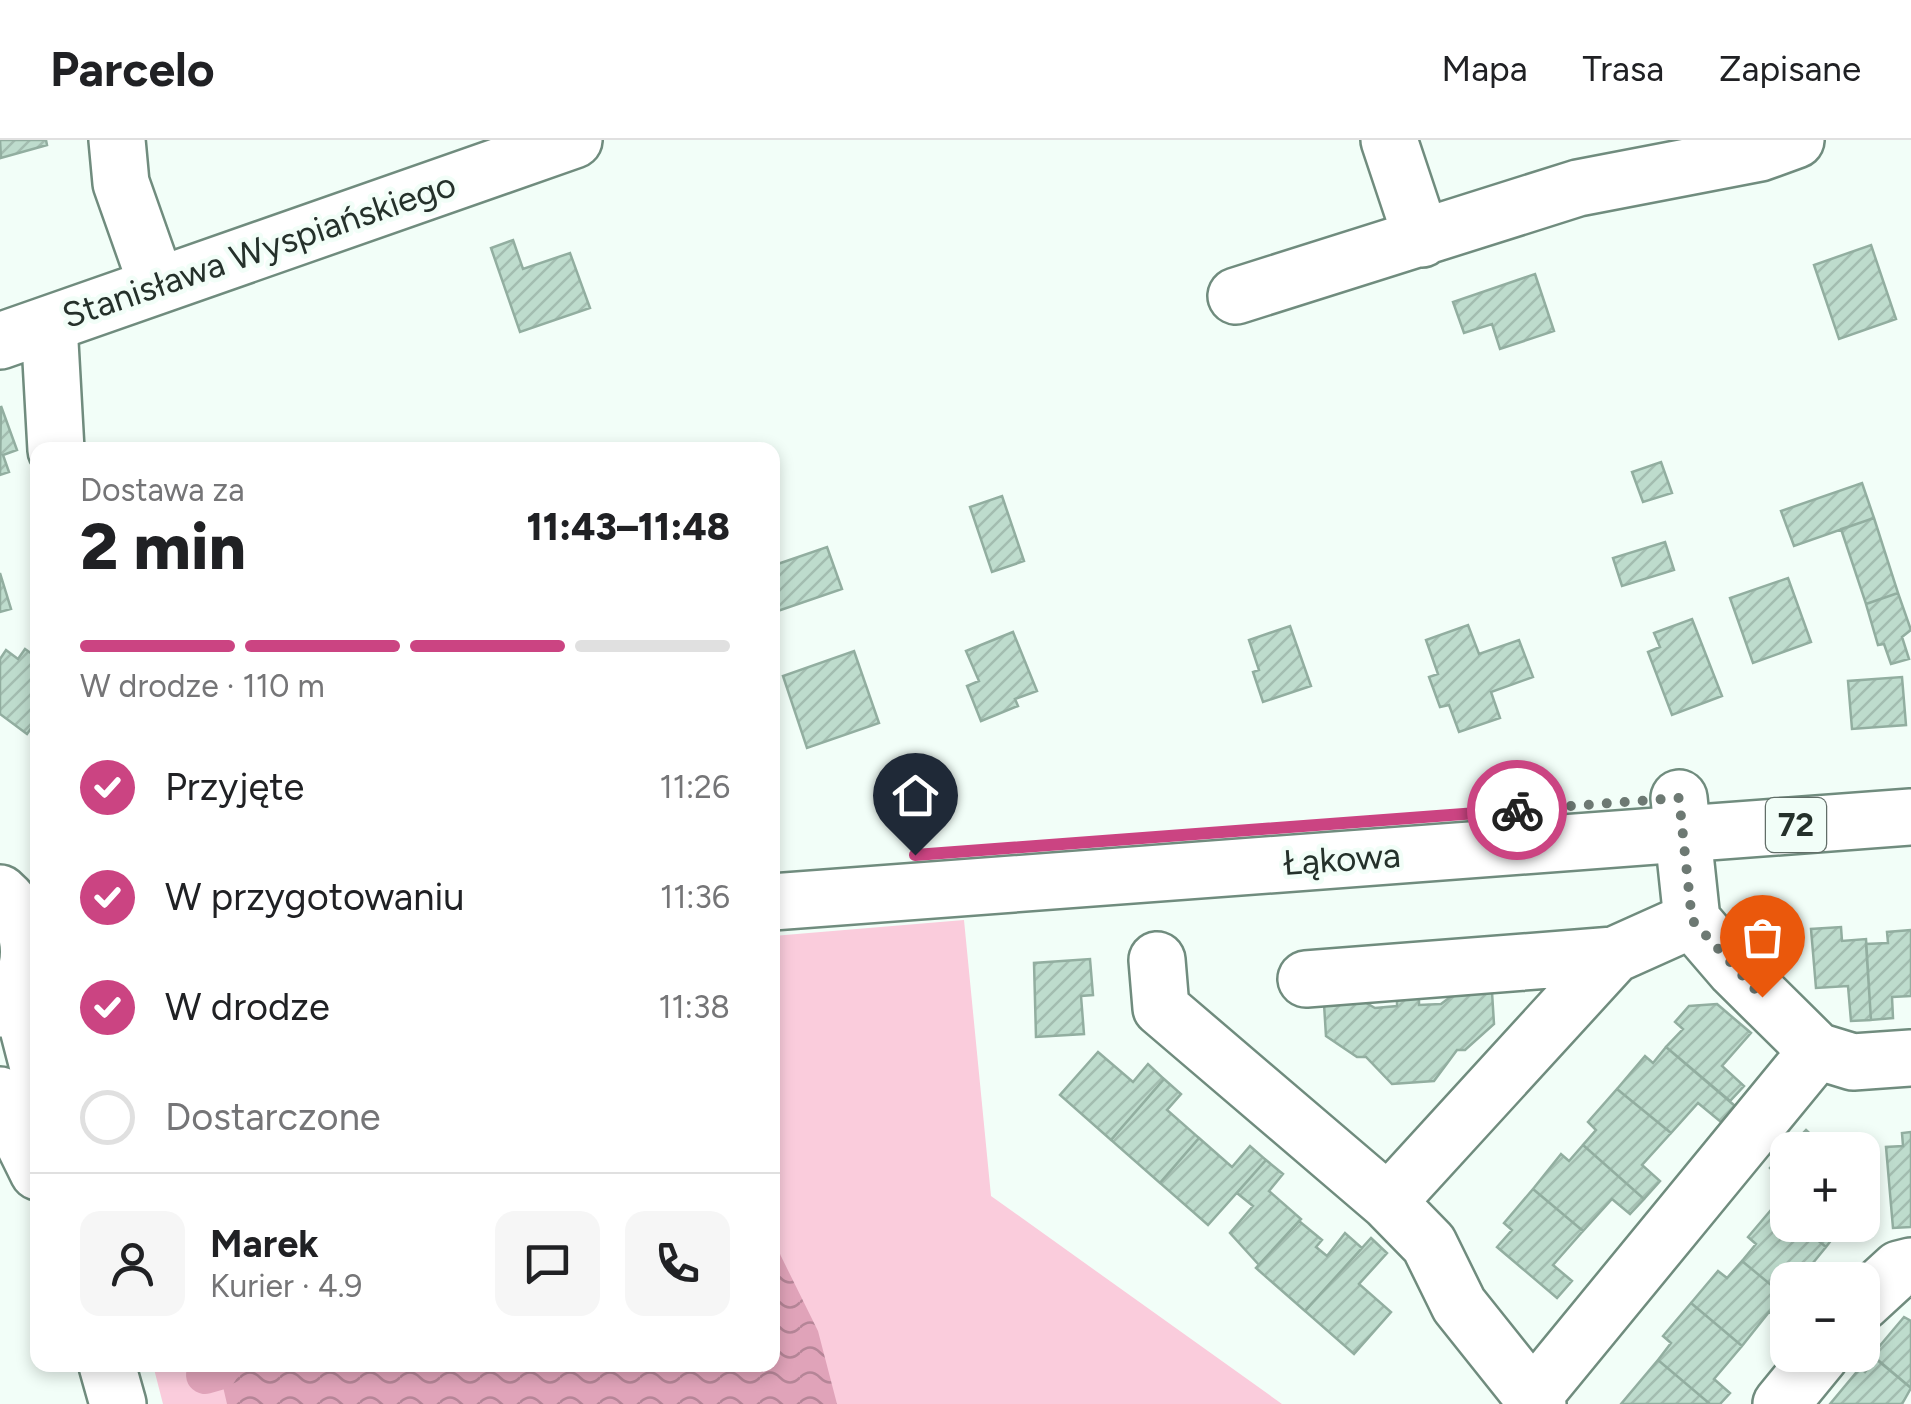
<!DOCTYPE html>
<html lang="pl">
<head>
<meta charset="utf-8">
<style>
  body { margin:0; font-family:Figtree,sans-serif; background:#f6f6f6; color:#202124; height:100vh; display:flex; flex-direction:column; font-size:38px; white-space:nowrap }
  * { box-sizing:border-box; margin:0 }
  p { font-size:32px; color:#757577 }
  .icon { flex:none; width:55px; height:55px; fill:none; stroke:currentColor; stroke-width:2; stroke-linecap:round; stroke-linejoin:round }
  .map { position:relative; flex:1; overflow:hidden }
  .side { position:absolute; left:30px; top:302px; width:750px; height:930px; display:flex; flex-direction:column; background:#fff; border-radius:20px; box-shadow:0 5px 15px #0003 }
  .side>* { flex:none }
  .buttons { position:absolute; left:1770px; top:992px; display:grid; gap:20px }
  .buttons a { display:grid; place-items:center; width:110px; height:110px; border-radius:20px; background:#fff; box-shadow:0 5px 15px #0003; font-size:50px }
  .pin { position:absolute; display:grid; place-items:center; width:85px; height:85px; color:#fff; margin:-102px -42px; border-radius:50% 50% 50% 0; rotate:-45deg; box-shadow:0 0 10px #0007 }
  .pin .icon { rotate:45deg }
  .courier { position:absolute; display:grid; place-items:center; width:100px; height:100px; margin:-50px; border:8px solid #cb4482; border-radius:50%; background:#fff; color:#222; box-shadow:0 2px 12px #0007 }
  .headline em { font-style:normal; font-weight:800 }
  .headline div { display:flex; flex-direction:column-reverse }
  .headline { display:flex; align-items:center; justify-content:space-between; height:170px; padding:0 50px }
  h1 { font-size:65px; font-weight:800; line-height:75px }
  .bar { display:grid; grid-template-columns:repeat(4,1fr); gap:15px 10px; align-content:center; height:120px; padding:0 50px }
  .bar i { height:12px; border-radius:8px; background:#e0e0e0 }
  .bar .on { background:#cb4482 }
  .bar p { grid-column:span 4 }
  .line { display:flex; align-items:center; gap:25px; padding:0 50px; border-top:2px solid #e0e0e0 }
  .line div { flex:1 }
  .round { display:grid; place-items:center; flex:none; width:105px; height:105px; border-radius:20px; background:#f6f6f6 }
  ol { padding:0 50px; list-style:none }
  li { display:flex; align-items:center; gap:30px; height:110px }
  li p { margin-inline-start:auto }
  li .icon { padding:10px; border-radius:50%; background:#cb4482; color:#fff; stroke-width:4 }
  li:last-child { color:#757577 }
  li i { width:55px; height:55px; border:5px solid #e0e0e0; border-radius:50% }
  header { display:flex; align-items:center; gap:60px; box-sizing:border-box; height:140px; padding:0 50px; background:#fff; border-bottom:2px solid #e0e0e0 }
  header strong { font-size:48px }
  nav { display:flex; gap:55px; margin-inline-start:auto; font-size:35px }
  .map>svg:first-child { display:block }
  .green { fill:#faccdc }
  .water { fill:url(#water-waves) }
  .lines { fill:none; stroke-linecap:round; stroke-linejoin:round }
  .canal { stroke:#e0a3b9; stroke-width:38 }
  .building { fill:url(#building-hatch); stroke:#92aea0; stroke-width:2.5 }
  .minor-casing { stroke:#708c7e; stroke-width:60 }
  .major-casing { stroke:#708c7e; stroke-width:60 }
  .minor { stroke:#fff; stroke-width:55 }
  .major { stroke:#fff; stroke-width:55 }
  .done { stroke:#6d7973; stroke-width:10; stroke-dasharray:0 18 }
  .route { stroke:#cb4482; stroke-width:12 }
  .labels { text-anchor:middle; dominant-baseline:central; stroke-width:9; stroke-linejoin:round; paint-order:stroke }
  .shield { fill:#f2fef8; stroke:#626e68; stroke-width:2.5 }
  .shield-label { font-size:32px; font-weight:bold; fill:#25312b }
  .street-label { font-size:35px; fill:#25312b; stroke:#f2fef8 }
</style>
</head>
<body>
<header>
<strong>Parcelo</strong>
<nav><a>Mapa</a><a>Trasa</a><a>Zapisane</a></nav>
</header>
<div class="map">
<svg width="1911" height="1264" viewBox="0 0 1911 1264">
  <defs>
    <pattern id="water-waves" width="16" height="10" patternUnits="userSpaceOnUse" patternTransform="scale(2.5)"><rect width="16" height="10" fill="#e0a3b9"/><path d="M0 5q4-4 8 0t8 0" fill="none" stroke="#b58597"/></pattern>
    <pattern id="building-hatch" width="6" height="6" patternUnits="userSpaceOnUse" patternTransform="scale(2.5)"><rect width="6" height="6" fill="#bedccd"/><path d="M-1 1l2-2M0 6l6-6M5 7l2-2" fill="none" stroke="#a3bdb0"/></pattern>
  </defs>
  <rect width="100%" height="100%" fill="#f2fef8"/>
  <path class="green" d="M964,780l27,276 291,208h-1119l-10,-39h619l1,-429z"/>
  <path class="water" d="M773,1100l45,91 19,73h-610l-9,-39h554z"/>
  <g class="lines">
    <path class="canal" d="M205,1235l14,-4"/>
  </g>
  <path class="building" d="M0,0h46l1,5 -46,13z
    M513,100l10,29 47,-16 20,55 -70,24 -29,-84z
    M1871,105l25,74 -57,20 -25,-74z
    M1535,134l19,57 -54,18 -8,-25 -28,9 -11,-31z
    M1,266l16,44 -14,5 6,17 -9,3z
    M1661,322l11,31 -29,9 -11,-30z
    M1862,343l12,35 -80,28 -13,-35z
    M1002,356l22,65 -32,11 -22,-65z
    M1874,378l24,75 -32,11 -25,-75z
    M1665,402l9,28 -52,16 -9,-28z
    M827,407l15,42 -70,24v-47z
    M0,433l11,36 -11,3z
    M1788,438l23,64 -58,21 -23,-65z
    M1898,453l13,37 -9,7 7,22 -18,5 -7,-20 -6,1 -12,-41z
    M1692,479l30,77 -50,19 -24,-63 12,-5 -6,-14z
    M1468,485l11,29 40,-14 14,37 -42,15 9,26 -41,14 -10,-27 -9,2 -11,-30 9,-3 -12,-34z
    M1290,486l21,60 -48,16 -10,-30 6,-2 -10,-30z
    M1013,492l24,59 -22,8 3,7 -37,15 -14,-35 12,-5 -13,-30z
    M25,509l13,9 -5,8 5,3v63l-6,-5 -5,7 -27,-20v-55l6,-9 12,9z
    M854,511l25,72 -72,25 -24,-72z
    M1902,537l4,48 -54,4 -4,-48z
    M1841,787l1,14 24,-2 5,81 -20,1 -3,-35 -32,2 -5,-59z
    M1911,790v66l-19,1 1,21 -22,2 -5,-76 22,-1 -1,-11z
    M1090,819l3,36 -12,1 3,38 -48,3 -2,-74z
    M1492,852l2,32 -29,26h-8l-23,31 -42,3 -26,-27h-9l-31,-21 -2,-32 39,-3 12,7 22,-2v-7l22,-2v8l22,-1 12,-9z
    M1717,864l34,29 -29,33 22,20 -14,15 -64,-54 17,-18 -8,-7 14,-16z
    M1666,907l69,59 -14,16 -23,-19 -27,30 -54,-44 28,-33 8,7z
    M1098,912l35,30 15,-18 16,15 -53,61 -51,-45z
    M1164,939l17,15 -14,16 32,28 -39,45 -49,-43z
    M1617,949l54,44 -29,32 18,16 -16,18 -61,-54 13,-15 -8,-8z
    M1806,990l21,20h-39v35l-18,-17z
    M1911,992v95l-18,1 -7,-81 17,-1 -1,-13z
    M1199,998l33,29 18,-21 16,14 -58,65 -48,-42z
    M1583,1005l61,54 -14,15 -18,-15 -29,32 -50,-42 28,-35 8,7z
    M1266,1020l17,14 -14,17 32,28 -42,46 -29,-32 23,-27 -16,-13z
    M1533,1049l50,42 -30,34 19,16 -15,17 -60,-51 15,-17 -8,-7z
    M1776,1064l12,11v10h11l27,22 -27,33h-11v19l-46,-38 14,-17 -8,-7z
    M1299,1081l23,19 -6,7 11,9 18,-23 17,15 -57,63 -49,-43z
    M1799,1085h34l6,5 -13,17z
    M1371,1098l16,15 -28,31 32,28 -37,42 -49,-43z
    M1742,1121l46,38v26l-19,-13 -27,34 -51,-43 27,-32 9,7z
    M1691,1163l51,43 -28,33 16,14 -10,11h-10l-52,-44 13,-17 -8,-7z
    M1904,1177l7,4v67l-39,-33z
    M1876,1219l35,29 -9,16h-72l30,-36 5,4z
    M1658,1220l52,44h-89z"/>
  <g class="lines">
    <defs>
      <path id="minor" d="M117,0l4,43 36,102
        M1389,0l33,99
        M1236,156l342,-108 182,-35 36,-13
        M49,184l7,126
        M0,201l574,-201
        M1679,658l13,122 43,50 82,81 36,11 58,-4
        M1157,820l4,48 227,194 41,42 30,61 79,99
        M1306,839l308,-24
        M1388,1062l226,-247 78,-35
        M1862,1163l37,-34 12,-3
        M1532,1258l285,-347
        M1781,1264l40,-49"/>
      <path id="major" d="M0,753c37,32 39,84 0,116
        M772,762l1139,-85
        M18,850l20,77
        M0,955l38,77
        M107,1225l11,39"/>
    </defs>
    <use href="#minor" class="minor-casing"/>
    <use href="#major" class="major-casing"/>
    <use href="#minor" class="minor"/>
    <use href="#major" class="major"/>
  </g>
  <g class="lines">
    <path class="done" d="M1517,670l162,-12 13,122 70,77"/>
    <path class="route" d="M915,715l602,-45"/>
  </g>
  <g class="labels">
    <rect class="shield" x="1766" y="658" width="60" height="54" rx="8"/>
    <g class="shield-label">
      <text x="1796" y="685">72</text>
    </g>
    <g class="street-label">
      <text transform="translate(259 110) rotate(-19)">Stanisława Wyspiańskiego</text>
      <text transform="translate(1342 719) rotate(-4)">Łąkowa</text>
    </g>
  </g>
</svg>
<div class="buttons">
<a>+</a>
<a>−</a>
</div>
<div class="pin" style="left:1762px;top:857px;background:#ea580c"><svg class="icon" aria-label="bag" viewBox="0 0 24 24"><path d="M5 8h14l-1 12H6zM9 8a3 3 0 0 1 6 0"/></svg></div>
<div class="pin" style="left:915px;top:715px;background:#1f2937"><svg class="icon" aria-label="home" viewBox="0 0 24 24"><path d="M3 11l9-7 9 7M6 9v11h12V9"/></svg></div>
<div class="courier" style="left:1517px;top:670px"><svg class="icon" aria-label="bike" viewBox="0 0 24 24"><circle cx="6" cy="16" r="4"/><circle cx="18" cy="16" r="4"/><path d="M6 16l4-8h5l3 8M10 8l3 8H6M13 5h3"/></svg></div>
<section class="side">
<div class="headline"><div><h1>2 min</h1><p>Dostawa za</p></div><em>11:43–11:48</em></div>
<div class="bar"><i class="on"></i><i class="on"></i><i class="on"></i><i></i><p>W drodze · 110 m</p></div>
<ol>
<li><svg class="icon" aria-label="check" viewBox="0 0 24 24"><path d="M5 12l5 5 9-10"/></svg>Przyjęte<p>11:26</p></li>
<li><svg class="icon" aria-label="check" viewBox="0 0 24 24"><path d="M5 12l5 5 9-10"/></svg>W przygotowaniu<p>11:36</p></li>
<li><svg class="icon" aria-label="check" viewBox="0 0 24 24"><path d="M5 12l5 5 9-10"/></svg>W drodze<p>11:38</p></li>
<li><i></i>Dostarczone</li>
</ol>
<div class="line" style="height:180px"><a class="round"><svg class="icon" aria-label="person" viewBox="0 0 24 24"><circle cx="12" cy="8" r="4"/><path d="M4 21q1-7 8-7t8 7"/></svg></a><div><b>Marek</b><p>Kurier · 4.9</p></div><a class="round"><svg class="icon" aria-label="chat" viewBox="0 0 24 24"><path d="M4 5h16v11H9l-5 4z"/></svg></a><a class="round"><svg class="icon" aria-label="phone" viewBox="0 0 24 24"><path d="M5 4h4l2 5-3 2q2 4 5 5l2-3 5 2v4C11 20 4 13 5 4z"/></svg></a></div>
</section>
</div>
</body>
</html>
